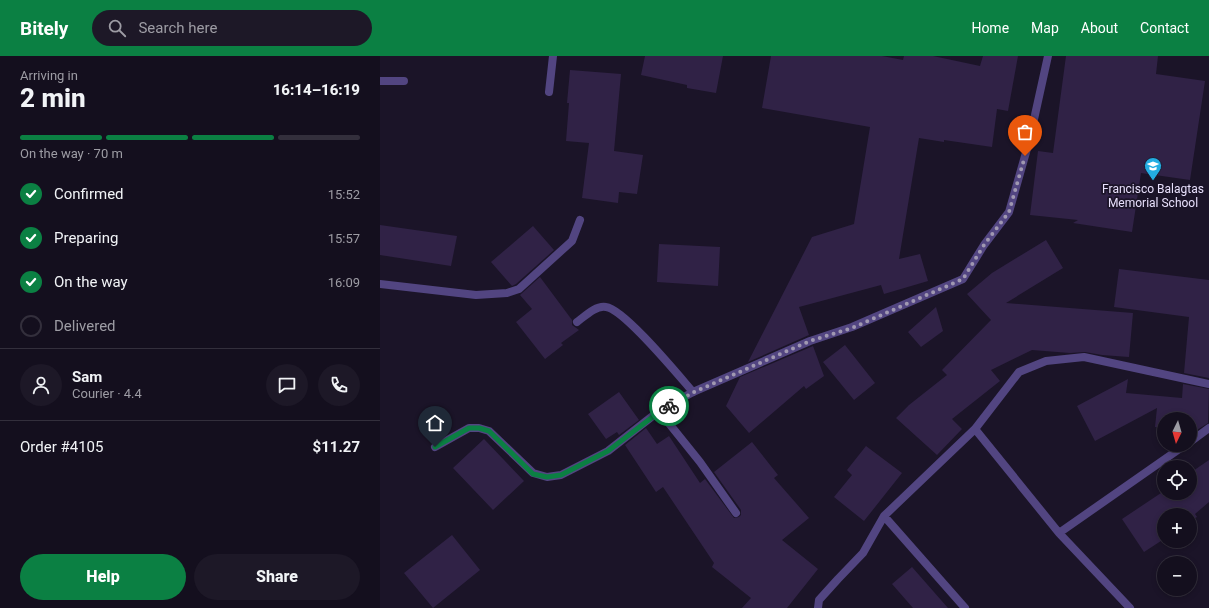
<!DOCTYPE html>
<html lang="en">
<head>
<meta charset="utf-8">
<style>
  body { margin:0; font-family:Roboto,sans-serif; background:#1d1827; color:#f1f3f6; height:100vh; display:flex; flex-direction:column; font-size:15px; white-space:nowrap }
  * { box-sizing:border-box; margin:0 }
  p { font-size:13px; color:#9d9ca4 }
  .icon { flex:none; width:22px; height:22px; fill:none; stroke:currentColor; stroke-width:2; stroke-linecap:round; stroke-linejoin:round }
  .map { position:relative; flex:1; overflow:hidden }
  .side { display:flex; flex-direction:column; background:#140f1e; width:380px }
  .side>* { flex:none }
  .needle { width:26px; rotate:185deg }
  .buttons { position:absolute; left:777px; top:356px; display:grid; gap:8px }
  .buttons a { display:grid; place-items:center; width:40px; height:40px; border-radius:50%; background:#140f1e; box-shadow:0 2px 6px #0003,0 0 0 1px #332f3c; font-size:20px }
  .pin { position:absolute; display:grid; place-items:center; width:34px; height:34px; color:#fff; margin:-41px -17px; border-radius:50% 50% 50% 0; rotate:-45deg; box-shadow:0 0 4px #0007 }
  .pin .icon { rotate:45deg }
  .courier { position:absolute; display:grid; place-items:center; width:40px; height:40px; margin:-20px; border:3px solid #0b8043; border-radius:50%; background:#fff; color:#222; box-shadow:0 1px 5px #0007 }
  .overview em { font-style:normal; font-weight:800 }
  .overview div { display:flex; flex-direction:column-reverse }
  .overview { display:flex; align-items:center; justify-content:space-between; height:68px; padding:0 20px }
  h1 { font-size:26px; font-weight:800; line-height:30px }
  .bar { display:grid; grid-template-columns:repeat(4,1fr); gap:6px 4px; align-content:center; height:48px; padding:0 20px }
  .bar i { height:5px; border-radius:3px; background:#332f3c }
  .bar .on { background:#0b8043 }
  .bar p { grid-column:span 4 }
  .line { display:flex; align-items:center; gap:10px; padding:0 20px; border-top:1px solid #332f3c }
  .line div { flex:1 }
  .round { display:grid; place-items:center; flex:none; width:42px; height:42px; border-radius:21px; background:#1d1827 }
  ol { padding:0 20px; list-style:none }
  li { display:flex; align-items:center; gap:12px; height:44px }
  li p { margin-inline-start:auto }
  li .icon { padding:4px; border-radius:50%; background:#0b8043; color:#fff; stroke-width:4 }
  li:last-child { color:#9d9ca4 }
  li i { width:22px; height:22px; border:2px solid #332f3c; border-radius:50% }
  .button { display:flex; gap:8px; margin-top:auto; padding:8px 20px }
  .button a { flex:1; height:46px; border-radius:24px; background:#0b8043; color:#fff; font-size:16px; font-weight:800; line-height:46px; text-align:center }
  .button a+a { background:#1d1827; color:#f1f3f6 }
  header { display:flex; align-items:center; gap:24px; box-sizing:border-box; height:56px; padding:0 20px; background:#0b8043; color:#fff }
  header strong { font-size:19px }
  nav { display:flex; gap:22px; margin-inline-start:auto; font-size:14px }
  .search { width:280px; height:36px; background:#1d1827; display:flex; align-items:center; gap:10px; box-sizing:border-box; padding:0 14px; border-radius:22px; color:#9d9ca4; font-size:15px }
  main { display:flex; flex:1; min-height:0 }
  .map>svg:first-child { display:block }
  .building { fill:#302246 }
  .lines { fill:none; stroke-linecap:round; stroke-linejoin:round }
  .lane { stroke:#524581; stroke-width:8 }
  .street { stroke:#524581; stroke-width:8 }
  .done { stroke:#a098b1; stroke-width:4; stroke-dasharray:0 7.2 }
  .route { stroke:#0b8043; stroke-width:5 }
  .labels { text-anchor:middle; dominant-baseline:central; stroke-width:3.5; stroke-linejoin:round; paint-order:stroke }
  .poi-label { font-size:12px; fill:#e7dffb; stroke:#1b1428 }
</style>
</head>
<body>
<header>
<strong>Bitely</strong>
<div class="search"><svg class="icon" aria-label="search" viewBox="0 0 24 24"><circle cx="10" cy="10" r="6"/><path d="M15 15l6 6"/></svg>Search here</div>
<nav><a>Home</a><a>Map</a><a>About</a><a>Contact</a></nav>
</header>
<main>
<section class="side">
<div class="overview"><div><h1>2 min</h1><p>Arriving in</p></div><em>16:14–16:19</em></div>
<div class="bar"><i class="on"></i><i class="on"></i><i class="on"></i><i></i><p>On the way · 70 m</p></div>
<ol>
<li><svg class="icon" aria-label="check" viewBox="0 0 24 24"><path d="M5 12l5 5 9-10"/></svg>Confirmed<p>15:52</p></li>
<li><svg class="icon" aria-label="check" viewBox="0 0 24 24"><path d="M5 12l5 5 9-10"/></svg>Preparing<p>15:57</p></li>
<li><svg class="icon" aria-label="check" viewBox="0 0 24 24"><path d="M5 12l5 5 9-10"/></svg>On the way<p>16:09</p></li>
<li><i></i>Delivered</li>
</ol>
<div class="line" style="height:72px"><a class="round"><svg class="icon" aria-label="person" viewBox="0 0 24 24"><circle cx="12" cy="8" r="4"/><path d="M4 21q1-7 8-7t8 7"/></svg></a><div><b>Sam</b><p>Courier · 4.4</p></div><a class="round"><svg class="icon" aria-label="chat" viewBox="0 0 24 24"><path d="M4 5h16v11H9l-5 4z"/></svg></a><a class="round"><svg class="icon" aria-label="phone" viewBox="0 0 24 24"><path d="M5 4h4l2 5-3 2q2 4 5 5l2-3 5 2v4C11 20 4 13 5 4z"/></svg></a></div>
<div class="line" style="height:52px"><div>Order #4105</div><b>$11.27</b></div>
<div class="button"><a>Help</a><a>Share</a></div>
</section>
<div class="map">
<svg width="829" height="552" viewBox="0 0 829 552">
  <rect width="100%" height="100%" fill="#1b1428"/>
  <path class="building" d="M265,0h78l-7,37 -29,-5v-3l-46,-10z
    M391,0h111l21,4 1,-4h29l47,10 3,-10h35l-10,55 -11,-2 -5,38 -48,-7v2l-25,-4 -20,121 21,-5 8,27 -44,13 -3,-9 -82,22 10,28 -61,27 64,-125 42,-13 16,-97 -108,-19z
    M686,0h92l-2,18 49,7 -15,99 -49,-7 -9,59 -59,-9 5,-3 -48,-5 8,-64 15,2z
    M190,14l51,4 -7,77 29,4 -6,39 -18,-2 -1,11 -36,-5 7,-55 -23,-2 3,-38h-2z
    M0,169l77,11 -6,30 -71,-11z
    M153,170l21,24 -38,34 -4,2 -21,-24z
    M666,184l17,28 -57,35 127,10 -4,44 -27,-2 -17,-3 -15,1 -38,-3 -41,20 9,11 -48,38 10,10 -25,26 -41,-37 13,-13 38,-30 -5,-5 49,-50 -24,-26 25,-21z
    M279,188l61,3 -2,39 -61,-4z
    M739,213l90,11v98l-25,-5 5,-56 -75,-10z
    M160,221l32,43v5l7,5 -18,13 2,2 -18,14 -29,-37 16,-13 -12,-14z
    M556,251l7,24 -22,16 -13,-15z
    M465,289l30,38 -21,17 -31,-38z
    M433,290l11,30 -18,13 -2,-3 -55,47 -23,-27 14,-29z
    M748,323l-2,14 56,5 1,-14 26,5 -1,34 -11,7h-7v-11h-26v9l-9,-1 2,-19 -62,33 -18,-35z
    M239,336l20,28 -20,15 -2,-3 -11,7 -18,-25z
    M266,372l11,16 12,-8 31,47 5,-4 29,39 5,-1 2,-2v-5l-27,-38 38,-30 26,33 -4,3 35,40 -27,22 36,29 -31,39h-45l9,-10 -39,-31 2,-4 -51,-76 -7,5 -31,-47z
    M104,383l40,42 -31,29 -40,-42z
    M486,390l36,27 -38,48 -30,-24 18,-22 -5,-5z
    M829,404v42l-14,12 2,3 -7,4v-6h-26v24l-20,13 -22,-33 42,-28v2h26v-20z
    M72,479l28,35 -47,38 -29,-35z
    M532,511l36,41h-35l-21,-24z"/>
  <g class="lines">
    <path class="lane" d="M197,266c8,-6 19,-17 29,-15 18,2 73,69 87,85"/>
    <path class="street" d="M0,25h24
      M169,36l4,-36
      M0,228l96,11 31,-2 12,-4 53,-48 8,-21
      M279,355l41,51 36,51
      M595,373l84,104 71,75
      M810,386l19,-14
      M55,391l34,-19h10l10,3 44,42 14,4 14,-2 47,-24 51,-40 34,-19 117,-51 42,-14 111,-48 21,-34 25,-33 20,-70 19,-86
      M504,460l81,92
      M679,477l126,-88
      M438,552l1,-8 19,-21 25,-26 21,-37 91,-87 44,-57 27,-11 38,-4 125,27"/>
  </g>
  <g class="lines">
    <path class="done" d="M289,350l25,-14 116,-51 42,-13 111,-49 21,-34 25,-33 16,-56"/>
    <path class="route" d="M55,391l34,-19h10l10,3 44,43 14,3 14,-2 47,-24 51,-39 10,-6"/>
  </g>
  <defs>
    <symbol id="school-pin" viewBox="-11 -11 22 30"><path d="M0 17L-7.5 6A9.5 9.5 0 1 1 7.5 6Z" fill="#23ade2" stroke="#1b1428"/><path d="M0-5L7-2L0 1L-7-2ZM-4 1L0 2.5L4 1V4Q0 6-4 4Z" fill="#fff"/></symbol>
  </defs>
  <g fill-rule="evenodd">
    <use href="#school-pin" x="763" y="100" width="20" height="27"/>
  </g>
  <g class="labels">
    <g class="poi-label">
      <text x="773" y="133">Francisco Balagtas<tspan x="773" dy="14">Memorial School</tspan></text>
    </g>
  </g>
</svg>
<div class="buttons">
<a><svg class="needle" viewBox="-14 -14 28 28"><path d="M0-13l5 13h-10z" fill="#e53935"/><path d="M0 13l5-13h-10z" fill="#9d9ca4"/></svg></a>
<a><svg class="icon" aria-label="locate" viewBox="0 0 24 24"><circle cx="12" cy="12" r="6"/><path d="M12 2v4M12 18v4M2 12h4M18 12h4"/></svg></a>
<a>+</a>
<a>−</a>
</div>
<div class="pin" style="left:645px;top:100px;background:#ea580c"><svg class="icon" aria-label="bag" viewBox="0 0 24 24"><path d="M5 8h14l-1 12H6zM9 8a3 3 0 0 1 6 0"/></svg></div>
<div class="pin" style="left:55px;top:391px;background:#1f2937"><svg class="icon" aria-label="home" viewBox="0 0 24 24"><path d="M3 11l9-7 9 7M6 9v11h12V9"/></svg></div>
<div class="courier" style="left:289px;top:350px"><svg class="icon" aria-label="bike" viewBox="0 0 24 24"><circle cx="6" cy="16" r="4"/><circle cx="18" cy="16" r="4"/><path d="M6 16l4-8h5l3 8M10 8l3 8H6M13 5h3"/></svg></div>
</div>
</main>
</body>
</html>
